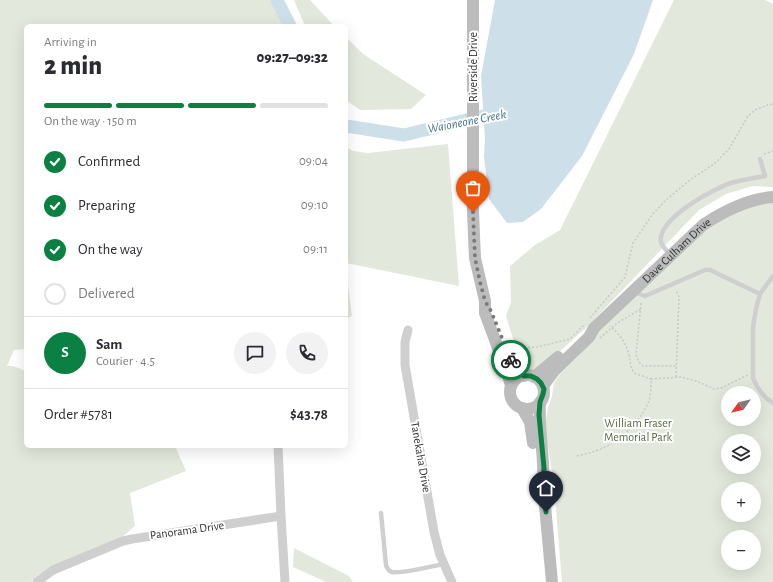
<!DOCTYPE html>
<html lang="en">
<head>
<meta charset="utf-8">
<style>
  body { margin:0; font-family:"Alegreya Sans",sans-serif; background:#f2f2f3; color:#2b2b33; height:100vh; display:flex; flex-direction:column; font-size:15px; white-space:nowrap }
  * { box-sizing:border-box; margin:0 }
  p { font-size:13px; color:#7c7c81 }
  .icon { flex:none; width:22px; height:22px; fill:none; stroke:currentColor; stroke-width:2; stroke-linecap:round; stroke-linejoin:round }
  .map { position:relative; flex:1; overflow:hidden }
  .drawer { position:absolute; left:24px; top:24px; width:324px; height:424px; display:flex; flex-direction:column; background:#fff; border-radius:6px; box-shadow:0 4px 16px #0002 }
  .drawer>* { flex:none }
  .needle { width:26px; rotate:236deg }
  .tools { position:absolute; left:721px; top:386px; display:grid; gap:8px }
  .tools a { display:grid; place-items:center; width:40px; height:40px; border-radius:50%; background:#fff; box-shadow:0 4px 16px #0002; font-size:20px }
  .pin { position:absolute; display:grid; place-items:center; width:34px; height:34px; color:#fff; margin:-41px -17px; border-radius:50% 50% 50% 0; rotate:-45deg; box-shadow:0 0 4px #0007 }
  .pin .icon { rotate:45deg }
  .courier { position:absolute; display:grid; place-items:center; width:40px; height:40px; margin:-20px; border:3px solid #0b8043; border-radius:50%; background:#fff; color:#222; box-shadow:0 1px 5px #0007 }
  .summary em { font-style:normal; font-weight:800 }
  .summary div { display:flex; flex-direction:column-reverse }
  .summary { display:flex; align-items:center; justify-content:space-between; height:68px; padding:0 20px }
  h1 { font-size:26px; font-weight:800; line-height:30px }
  .bar { display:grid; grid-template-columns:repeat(4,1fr); gap:6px 4px; align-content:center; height:48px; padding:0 20px }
  .bar i { height:5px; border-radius:3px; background:#e1e1e2 }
  .bar .selected { background:#0b8043 }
  .bar p { grid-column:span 4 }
  .line { display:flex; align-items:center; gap:10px; padding:0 20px; border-top:1px solid #e1e1e2 }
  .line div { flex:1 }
  .round { display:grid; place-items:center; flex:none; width:42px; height:42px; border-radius:21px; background:#f2f2f3 }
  ol { padding:0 20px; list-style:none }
  li { display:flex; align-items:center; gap:12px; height:44px }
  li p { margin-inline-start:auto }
  li .icon { padding:4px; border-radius:50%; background:#0b8043; color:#fff; stroke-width:4 }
  li:last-child { color:#7c7c81 }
  li i { width:22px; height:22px; border:2px solid #e1e1e2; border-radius:50% }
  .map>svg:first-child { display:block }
  .green { fill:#e2e8dc; fill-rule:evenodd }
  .water { fill:#cddfe9 }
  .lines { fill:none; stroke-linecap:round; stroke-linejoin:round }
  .river { stroke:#cddfe9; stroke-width:13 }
  .path { stroke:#c9c9c9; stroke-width:1.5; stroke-dasharray:2 2; stroke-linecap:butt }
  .service { stroke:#cfcfcf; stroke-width:4.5 }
  .minor { stroke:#cfcfcf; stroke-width:9 }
  .secondary { stroke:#bcbcbc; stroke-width:12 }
  .done { stroke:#7a7a7a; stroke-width:4; stroke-dasharray:0 7.2 }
  .route { stroke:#0b8043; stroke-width:5 }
  .labels { text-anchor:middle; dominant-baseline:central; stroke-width:4; stroke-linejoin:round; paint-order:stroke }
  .street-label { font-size:12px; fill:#323232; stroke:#fff }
  .park-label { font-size:12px; fill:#576b42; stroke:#fff }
  .water-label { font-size:13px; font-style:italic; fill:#45758f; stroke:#fff }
</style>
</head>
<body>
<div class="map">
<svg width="773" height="582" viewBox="0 0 773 582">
  <rect width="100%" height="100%" fill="#fff"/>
  <path class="green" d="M0,0h277l7,10 1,16h-259v323l-12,1 -7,16h6l13,5v75h149l11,25 -56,22 5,33c-6,4 -11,11 -17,14 -21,11 -74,26 -87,42h-31z
    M294,0h16l24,26h-29z
    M674,0h91l8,4v183l-20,-1 -27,8 -27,16 -109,114 -45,41 -13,8 -9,-2 -17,-55 5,-14 -1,-36 25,-21 25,-15z
    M346,37l17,17 63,41 -15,14 -51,1 -14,-10z
    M448,144l11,142 -113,-23v-116l7,4 15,2z
    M773,202v380h-211l-8,-97 -8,-52v-13l2,-12 4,-12 2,-13 6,-9 20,-20 7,-12 139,-134zM728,393h26v26h-26zM728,441h26v26h-26zM728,489h26v26h-26zM728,537h26v26h-26z
    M346,269l6,47 -6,3z
    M294,548l55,28 4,6h-27l-33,-15z"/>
  <path class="water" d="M495,0h158l-19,54 -52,102 -41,53 -18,13 -16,1 -18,-24 -5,-43 1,-17 -4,-63z"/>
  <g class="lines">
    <path class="river" d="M277,0l13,26
      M346,126l58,9 79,-19 18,-2"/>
    <path class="path" d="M764,154l9,-3
      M641,303l-5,52 3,7 4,4h34
      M590,318l35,-41 8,-34 19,-28 14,-15 24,-20 24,-16 15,-15 19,-33 7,-6 13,-5 5,-1
      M600,338l17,-15 24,-14
      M516,348l21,-1 33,-8 15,-15
      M676,377l3,-80 -3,-7
      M651,379l30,-2 15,4 18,8 7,-1 27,-13
      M577,456c7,-2 14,-3 21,-6 21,-8 42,-28 51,-49 2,-6 2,-15 2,-22l-17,-6c-5,-9 -3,-9 -5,-18 -3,-13 -9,-20 -19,-29"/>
    <path class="service" d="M670,255c-3,-4 -8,-9 -9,-13 -4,-23 52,-53 70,-59 11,-3 23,-5 34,-7l-5,-17
      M773,276l-13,18 -4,15 -3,18v51c4,10 10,19 20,25
      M634,292l11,4 60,-26h5l50,24
      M381,513l5,52c1,3 2,6 6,7 8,2 42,-6 52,-8"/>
    <path class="minor" d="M408,330l-3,12v23l29,167 6,23 12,27
      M278,446l3,70
      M37,582l16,-12 70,-29 9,-2 149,-23 4,66"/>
    <g class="secondary">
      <path d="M473,0v212l2,46 10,43v12l23,62 3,11"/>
      <path d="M506,350l8,16 10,10"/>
      <circle cx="527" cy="392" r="17"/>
      <path d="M534,377l24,-20"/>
      <path id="s1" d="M543,386l11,-15 35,-34 5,-9 109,-103c21,-14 44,-26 70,-28"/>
      <path d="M540,402c-2,28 5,54 3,82l9,98"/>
      <path d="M522,408l8,14 3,21"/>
    </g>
  </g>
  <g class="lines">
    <path class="done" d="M473,212l2,46 5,24 5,19 6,10 20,49"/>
    <path class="route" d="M511,360l13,16h7l6,3 4,4 3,6 -1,5 -3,8 -1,13 5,53 -1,16 3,28"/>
  </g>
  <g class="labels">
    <g class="street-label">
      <text transform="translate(473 67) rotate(-90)">Riverside Drive</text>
      <text stroke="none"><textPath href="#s1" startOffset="191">Dave Culham Drive</textPath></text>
      <text transform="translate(421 457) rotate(80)">Tanekaha Drive</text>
      <text transform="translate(187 530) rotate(-8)">Panorama Drive</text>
    </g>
    <g class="park-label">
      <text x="638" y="423">William Fraser<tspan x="638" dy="14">Memorial Park</tspan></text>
    </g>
    <g class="water-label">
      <text transform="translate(467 122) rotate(-11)">Waioneone Creek</text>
    </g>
  </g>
</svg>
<div class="tools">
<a><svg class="needle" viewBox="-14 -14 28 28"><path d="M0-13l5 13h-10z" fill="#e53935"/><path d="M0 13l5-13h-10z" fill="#7c7c81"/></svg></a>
<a><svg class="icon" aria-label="layers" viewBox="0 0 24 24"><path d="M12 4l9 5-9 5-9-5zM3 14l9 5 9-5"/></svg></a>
<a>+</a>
<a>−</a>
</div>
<div class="pin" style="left:473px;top:212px;background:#ea580c"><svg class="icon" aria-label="bag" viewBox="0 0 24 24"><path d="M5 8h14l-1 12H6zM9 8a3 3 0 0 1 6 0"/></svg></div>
<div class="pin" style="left:546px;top:512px;background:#1f2937"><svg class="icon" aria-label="home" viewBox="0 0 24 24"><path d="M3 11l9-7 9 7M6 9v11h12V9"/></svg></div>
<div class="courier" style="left:511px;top:360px"><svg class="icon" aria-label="bike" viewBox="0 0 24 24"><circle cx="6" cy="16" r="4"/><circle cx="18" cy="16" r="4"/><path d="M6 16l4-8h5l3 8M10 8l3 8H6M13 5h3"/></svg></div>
<section class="drawer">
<div class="summary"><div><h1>2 min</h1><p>Arriving in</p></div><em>09:27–09:32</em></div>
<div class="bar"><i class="selected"></i><i class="selected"></i><i class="selected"></i><i></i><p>On the way · 150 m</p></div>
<ol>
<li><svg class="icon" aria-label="check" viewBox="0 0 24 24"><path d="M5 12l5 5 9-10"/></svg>Confirmed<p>09:04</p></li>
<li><svg class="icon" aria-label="check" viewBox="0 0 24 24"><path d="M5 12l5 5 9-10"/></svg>Preparing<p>09:10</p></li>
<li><svg class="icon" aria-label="check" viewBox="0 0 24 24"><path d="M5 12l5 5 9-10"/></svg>On the way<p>09:11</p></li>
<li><i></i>Delivered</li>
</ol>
<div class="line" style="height:72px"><b class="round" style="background:#0b8043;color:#fff">S</b><div><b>Sam</b><p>Courier · 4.5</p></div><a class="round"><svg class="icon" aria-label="chat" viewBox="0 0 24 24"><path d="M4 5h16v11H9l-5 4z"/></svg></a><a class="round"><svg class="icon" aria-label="phone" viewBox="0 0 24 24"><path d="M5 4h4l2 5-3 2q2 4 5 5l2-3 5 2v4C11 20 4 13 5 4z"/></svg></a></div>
<div class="line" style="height:52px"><div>Order #5781</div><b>$43.78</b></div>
</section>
</div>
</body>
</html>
